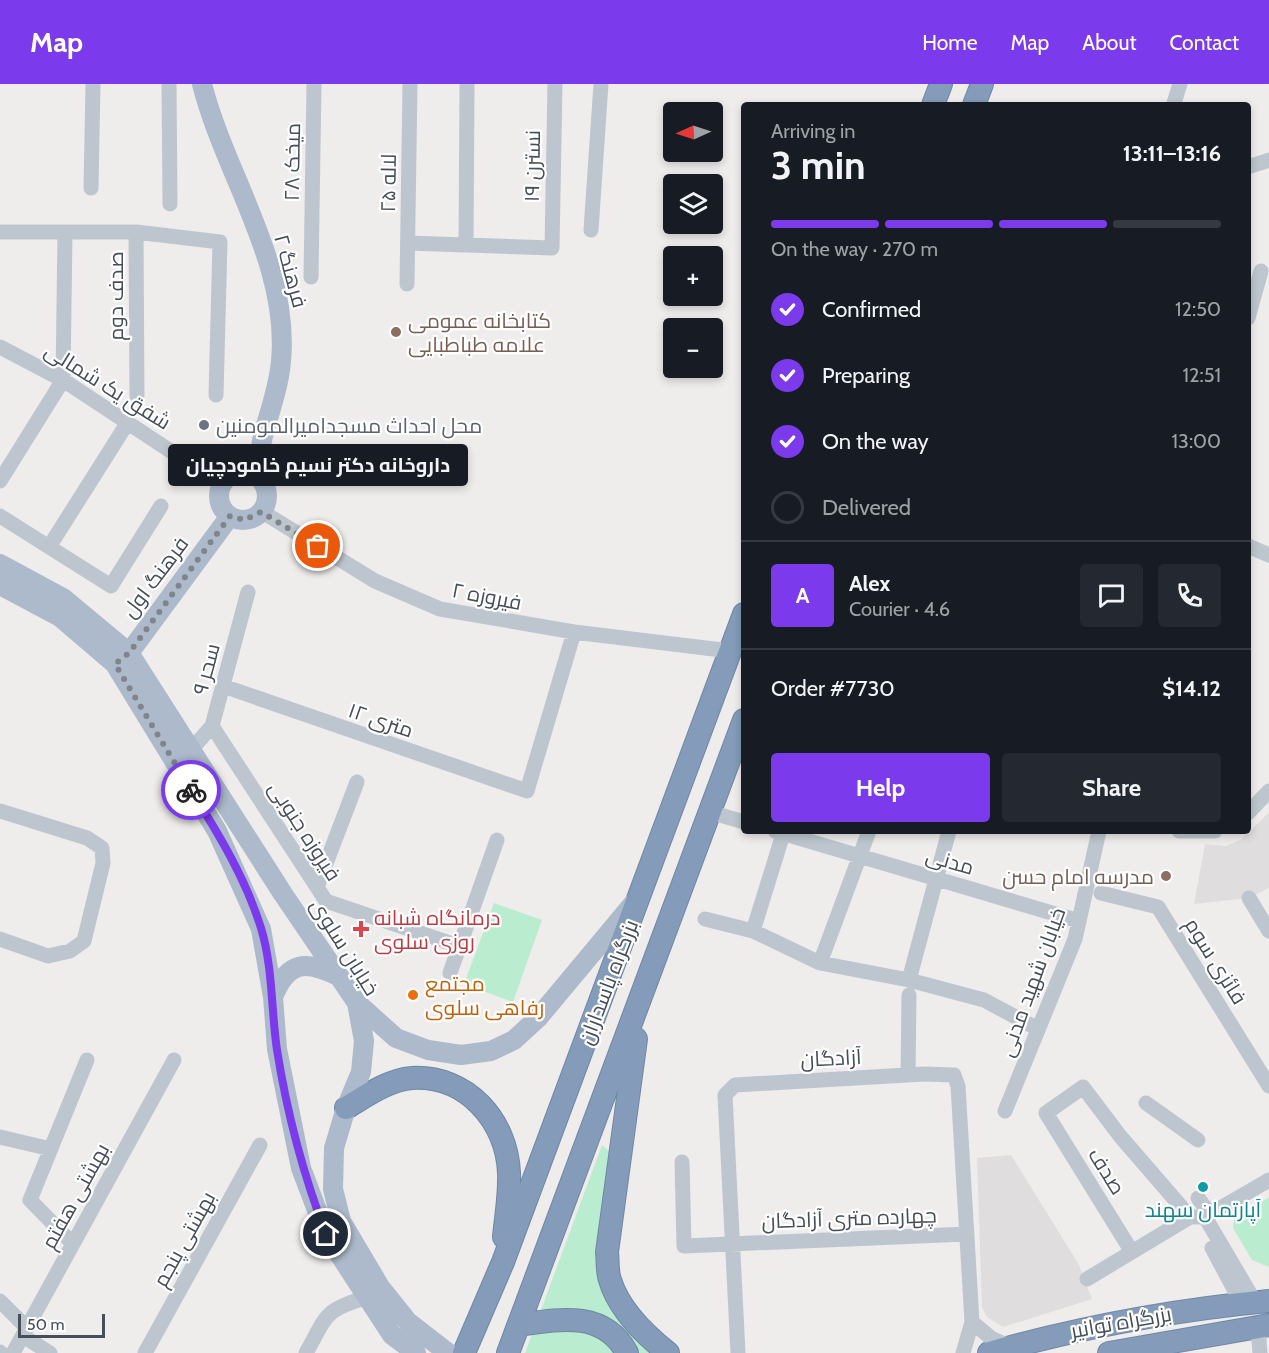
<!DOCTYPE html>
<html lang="en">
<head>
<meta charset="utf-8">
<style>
  body { margin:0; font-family:Cabin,Cairo,sans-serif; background:#242831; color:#f1f3f6; height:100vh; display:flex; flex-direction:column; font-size:22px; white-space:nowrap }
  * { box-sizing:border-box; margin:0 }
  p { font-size:20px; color:#9ea1a6 }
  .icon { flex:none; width:33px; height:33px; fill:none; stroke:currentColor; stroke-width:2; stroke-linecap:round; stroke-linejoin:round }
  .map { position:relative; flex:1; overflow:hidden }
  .panel { position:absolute; left:741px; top:18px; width:510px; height:732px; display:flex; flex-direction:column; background:#171b24; border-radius:6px; box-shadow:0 3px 9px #0003 }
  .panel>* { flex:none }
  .needle { width:39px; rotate:267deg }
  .tools { position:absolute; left:663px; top:18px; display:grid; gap:12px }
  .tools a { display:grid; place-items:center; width:60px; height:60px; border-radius:6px; background:#171b24; box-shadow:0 3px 9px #0003; font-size:30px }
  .scale { position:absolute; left:18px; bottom:15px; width:87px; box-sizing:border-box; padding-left:6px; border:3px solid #454e59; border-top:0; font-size:16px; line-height:21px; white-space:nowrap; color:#454e59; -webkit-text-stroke:4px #fff; paint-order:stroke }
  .pin { position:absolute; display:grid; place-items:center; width:51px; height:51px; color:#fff; margin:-26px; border:3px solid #fff; border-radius:50%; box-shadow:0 2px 6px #0007 }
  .courier { position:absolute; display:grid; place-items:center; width:60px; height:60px; margin:-30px; border:4px solid #7c3aed; border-radius:50%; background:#fff; color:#222; box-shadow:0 2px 8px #0007 }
  .bubble { position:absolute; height:42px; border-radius:6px; background:#171b24; box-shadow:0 3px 9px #0003; font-size:20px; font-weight:700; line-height:42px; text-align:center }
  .summary em { font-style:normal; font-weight:700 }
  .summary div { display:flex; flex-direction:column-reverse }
  .summary { display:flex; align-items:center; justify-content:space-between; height:102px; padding:0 30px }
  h1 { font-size:39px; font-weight:700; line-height:45px }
  .bar { display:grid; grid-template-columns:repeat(4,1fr); gap:9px 6px; align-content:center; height:72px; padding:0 30px }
  .bar i { height:8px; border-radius:4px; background:#363941 }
  .bar .active { background:#7c3aed }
  .bar p { grid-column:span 4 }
  .line { display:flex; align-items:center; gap:15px; padding:0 30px; border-top:2px solid #363941 }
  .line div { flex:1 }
  .round { display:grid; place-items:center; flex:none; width:63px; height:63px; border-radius:6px; background:#242831 }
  ol { padding:0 30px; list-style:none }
  li { display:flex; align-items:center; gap:18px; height:66px }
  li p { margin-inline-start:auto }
  li .icon { padding:6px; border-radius:50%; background:#7c3aed; color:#fff; stroke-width:4 }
  li:last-child { color:#9ea1a6 }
  li i { width:33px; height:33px; border:3px solid #363941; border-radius:50% }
  .cta { display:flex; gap:12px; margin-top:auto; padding:12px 30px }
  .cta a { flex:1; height:69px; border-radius:6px; background:#7c3aed; color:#fff; font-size:24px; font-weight:700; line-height:69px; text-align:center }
  .cta a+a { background:#242831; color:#f1f3f6 }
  header { display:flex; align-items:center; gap:36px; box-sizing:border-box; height:84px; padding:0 30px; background:#7c3aed; color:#fff }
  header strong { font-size:28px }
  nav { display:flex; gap:33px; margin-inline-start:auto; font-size:21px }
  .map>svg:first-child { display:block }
  .education { fill:#e0ddde }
  .green { fill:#baedd0 }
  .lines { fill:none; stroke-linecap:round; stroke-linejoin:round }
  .highway-casing { stroke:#6f87a6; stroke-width:24 }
  .minor { stroke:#bdc6ce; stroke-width:15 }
  .major { stroke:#acbacb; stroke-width:20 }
  .highway { stroke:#849cba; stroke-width:22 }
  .done { stroke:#80858c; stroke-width:6; stroke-dasharray:0 10.8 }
  .route { stroke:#7c3aed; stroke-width:8 }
  .education-dot { fill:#8d6e63; stroke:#fff; stroke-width:2 }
  .worship-dot { fill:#6b7280; stroke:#fff; stroke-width:2 }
  .health-dot { fill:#e0444e; stroke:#fff; stroke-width:2 }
  .food-dot { fill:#e8710a; stroke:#fff; stroke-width:2 }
  .culture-dot { fill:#0f9aa8; stroke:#fff; stroke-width:2 }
  .labels { text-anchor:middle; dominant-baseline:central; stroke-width:4.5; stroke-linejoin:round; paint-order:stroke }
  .street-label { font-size:21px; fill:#454e59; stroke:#fff }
  .education-label { font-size:21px; fill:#785e54; stroke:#fff; text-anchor:start }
  .worship-label { font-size:21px; fill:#5b616d; stroke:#fff; text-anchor:start }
  .health-label { font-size:21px; fill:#be3a42; stroke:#fff; text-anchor:start }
  .food-label { font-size:21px; fill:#c56008; stroke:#fff; text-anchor:start }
  .culture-label { font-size:21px; fill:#0d838f; stroke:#fff }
</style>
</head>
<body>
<header>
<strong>Map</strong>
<nav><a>Home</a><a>Map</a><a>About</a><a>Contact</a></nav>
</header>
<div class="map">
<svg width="1269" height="1269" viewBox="0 0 1269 1269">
  <rect width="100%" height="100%" fill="#efecec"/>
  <path class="education" d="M1269,728v76l-20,10 -55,6 11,-60 21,2 15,-6z
    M1011,1071l68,110 13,34 -89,28 -16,-10 -5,-10 -5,-149z"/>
  <path class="green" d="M494,819l48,17 -29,82 -49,-18z
    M602,1061l14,12 -12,89 49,107h-128z
    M1269,1113v70l-17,-7 -19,-32 1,-8z"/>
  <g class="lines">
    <defs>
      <path id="highway" d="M933,21l8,-21
        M974,21l8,-21
        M636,955l-29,213c1,9 0,20 3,28 9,30 34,54 58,73
        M346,1024c20,-12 42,-28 66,-30 54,-3 95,42 97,95 1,21 -3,43 -5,64
        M519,1241c40,-6 85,-15 108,28
        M464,1269l39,-91 241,-648
        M508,1269l236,-633
        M989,1269c93,-26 185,-43 280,-52
        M1109,1269l160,-28"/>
    </defs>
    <use href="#highway" class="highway-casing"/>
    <path class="minor" d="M169,0l1,120
      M1174,19l6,-19
      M1248,83l21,-7
      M91,104l2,-104
      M591,146l10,-146
      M0,148h136l84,10 -4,153
      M136,148l1,164
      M408,159l144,5 3,-164
      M466,161l1,-161
      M311,193l3,-193
      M407,200l3,-200
      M1248,234l13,-47
      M0,263l63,33 159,105
      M0,397l63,-101 2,-148
      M261,427l114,70 65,28 134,23 156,19
      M0,432l111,70 50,-80
      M1248,462l21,9
      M49,463l79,-125
      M223,602l304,105 47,-159
      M212,642l114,175 133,45
      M191,666l21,-24 36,-134
      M0,727l87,27 15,10 1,15 -19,78 -14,10 -22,5 -48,-17
      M710,728l34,10
      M1248,729l21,-22
      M775,747l304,90
      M1179,747h36
      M317,803l40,-105
      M1101,809l57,14 111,179
      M1249,814l20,33
      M705,835l48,12 67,32 89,17 75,20 54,29
      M753,847l31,-100
      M820,879l49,-132
      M450,889l47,-133
      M909,896l40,-149
      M908,991l1,-80
      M1146,1019l52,37
      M1005,1027l70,-172 24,-108
      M0,1053l51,12
      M682,1078l2,84 283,-12
      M1198,1114l12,16
      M73,1160l-43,-44 57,-140
      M1212,1164l30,56
      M1132,1168l-86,-139 37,-26 37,49 70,81
      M1087,1195l103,-62h8
      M1263,1215l-8,3 -50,-85 64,-37
      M0,1217l27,27
      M972,1238l19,16 20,9
      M23,1252l27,17
      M0,1268l1,1
      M13,1269l161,-293
      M145,1269l115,-208
      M306,1269c22,-39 17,-42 61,-56
      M738,1269l-13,-258 10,-10 189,-11 30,1 4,11 14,236 -9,31
      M1260,1269l-2,-25 8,1"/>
    <path class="major" d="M202,0c23,91 88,180 79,277 -2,24 -10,47 -17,71 -4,14 -5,30 -7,45
      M219 412a24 24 0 1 1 48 0a24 24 0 1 1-48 0Z
      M0,480l63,34 66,55 154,241 74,109 7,38 -3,31 -15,36 -12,40 -1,41 8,32 39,66 28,35 40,31
      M0,501l60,32 55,47 102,167 44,98 12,68 4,52 24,119 25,66 66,101 24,18
      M118,577l11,-8 101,-137
      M273,913c15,-37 33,-37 67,-20
      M357,919l39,35 32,12 33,5 30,-4 23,-11 24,-22 95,-114"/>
    <use href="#highway" class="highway"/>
  </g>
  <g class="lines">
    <path class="done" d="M191,706l-76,-126 14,-11 101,-137 14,4 17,-8 57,34"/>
    <path class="route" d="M191,706c27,43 55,89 70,138 12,39 10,82 16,122 10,63 26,124 49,184"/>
  </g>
  <g class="education-dot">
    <circle cx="396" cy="248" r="6"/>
    <circle cx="1166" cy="792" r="6"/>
  </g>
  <circle class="worship-dot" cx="204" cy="341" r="6"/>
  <path class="health-dot" d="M358 836h6v6h6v6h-6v6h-6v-6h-6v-6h6z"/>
  <circle class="food-dot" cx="413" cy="911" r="6"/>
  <circle class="culture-dot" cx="1203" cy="1103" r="6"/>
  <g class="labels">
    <g class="street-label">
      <text transform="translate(292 78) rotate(-89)">میخک ۲۸</text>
      <text transform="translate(532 82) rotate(-89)">نسترن ۱۹</text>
      <text transform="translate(388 99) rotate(-89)">لاله ۲۵</text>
      <text transform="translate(291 187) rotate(75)">فرهنگ ۲</text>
      <text transform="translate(115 212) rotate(-90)">صدف دوم</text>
      <text transform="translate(108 302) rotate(32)">شفق یک شمالی</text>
      <text transform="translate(155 493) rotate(-53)">فرهنگ اول</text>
      <text transform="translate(487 512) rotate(11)">فیروزه ٢</text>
      <text transform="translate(206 585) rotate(-75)">سحر ۹</text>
      <text transform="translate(381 636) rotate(19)">۱۲ متری</text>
      <text transform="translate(305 747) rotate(57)">فیروزه جنوبی</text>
      <text transform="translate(950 777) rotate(16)">مدنی</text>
      <text transform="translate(345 863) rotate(58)">خیابان سلوی</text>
      <text transform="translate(1216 877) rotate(58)">فائزی سوم</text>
      <text transform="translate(608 898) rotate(-69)">بزرگراه پاسداران</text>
      <text transform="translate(1032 898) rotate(-70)">خیابان شهید مدنی</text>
      <text transform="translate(831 974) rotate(-3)">آزادگان</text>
      <text transform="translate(1107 1087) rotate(58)">صدف</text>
      <text transform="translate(75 1112) rotate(-61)">بهشتی هفتم</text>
      <text transform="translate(849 1134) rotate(-2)">چهارده متری آزادگان</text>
      <text transform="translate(184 1155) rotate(-61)">بهشتی پنجم</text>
      <text transform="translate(1121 1238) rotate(-10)">بزرگراه توانیر</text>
    </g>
    <g class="education-label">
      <text x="408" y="236">کتابخانه عمومی<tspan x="408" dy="24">علامه طباطبایی</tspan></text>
      <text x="1154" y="792" text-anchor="end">مدرسه امام حسن</text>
    </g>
    <g class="worship-label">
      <text x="216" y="341">محل احداث مسجدامیرالمومنین</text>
    </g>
    <g class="health-label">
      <text x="374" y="833">درمانگاه شبانه<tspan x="374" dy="24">روزی سلوی</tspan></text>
    </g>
    <g class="food-label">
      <text x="425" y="899">مجتمع<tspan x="425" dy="24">رفاهی سلوی</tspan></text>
    </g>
    <g class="culture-label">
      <text x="1203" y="1125">آپارتمان سهند</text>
    </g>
  </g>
</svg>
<div class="tools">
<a><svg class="needle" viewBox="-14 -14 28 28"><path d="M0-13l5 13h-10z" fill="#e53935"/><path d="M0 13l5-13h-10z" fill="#9ea1a6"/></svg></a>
<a><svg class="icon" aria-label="layers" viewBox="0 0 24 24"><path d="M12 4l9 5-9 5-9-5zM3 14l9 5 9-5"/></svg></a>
<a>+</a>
<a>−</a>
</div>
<div class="scale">50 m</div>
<div class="pin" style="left:318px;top:462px;background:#ea580c"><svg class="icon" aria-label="bag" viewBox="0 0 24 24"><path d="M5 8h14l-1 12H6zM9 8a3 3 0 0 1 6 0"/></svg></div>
<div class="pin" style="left:326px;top:1150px;background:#1f2937"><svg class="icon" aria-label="home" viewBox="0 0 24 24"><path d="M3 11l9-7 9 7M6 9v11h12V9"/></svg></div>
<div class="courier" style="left:191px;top:706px"><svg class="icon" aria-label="bike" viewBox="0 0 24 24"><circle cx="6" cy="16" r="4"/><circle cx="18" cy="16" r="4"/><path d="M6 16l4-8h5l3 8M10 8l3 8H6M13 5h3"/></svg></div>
<div class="bubble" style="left:168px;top:360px;width:300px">داروخانه دکتر نسیم خامودچیان</div>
<section class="panel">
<div class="summary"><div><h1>3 min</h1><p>Arriving in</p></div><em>13:11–13:16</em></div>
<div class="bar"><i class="active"></i><i class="active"></i><i class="active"></i><i></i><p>On the way · 270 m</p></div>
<ol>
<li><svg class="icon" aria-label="check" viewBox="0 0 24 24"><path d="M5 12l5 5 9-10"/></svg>Confirmed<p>12:50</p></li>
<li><svg class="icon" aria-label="check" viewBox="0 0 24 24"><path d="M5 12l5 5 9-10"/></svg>Preparing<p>12:51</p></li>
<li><svg class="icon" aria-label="check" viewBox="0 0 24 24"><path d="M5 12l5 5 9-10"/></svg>On the way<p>13:00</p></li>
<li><i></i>Delivered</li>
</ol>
<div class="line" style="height:108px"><b class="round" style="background:#7c3aed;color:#fff">A</b><div><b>Alex</b><p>Courier · 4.6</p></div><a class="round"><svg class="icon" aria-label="chat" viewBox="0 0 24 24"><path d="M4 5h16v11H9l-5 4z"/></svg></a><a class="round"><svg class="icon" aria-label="phone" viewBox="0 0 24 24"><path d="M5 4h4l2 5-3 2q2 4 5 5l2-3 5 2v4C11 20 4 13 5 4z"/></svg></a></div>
<div class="line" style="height:78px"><div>Order #7730</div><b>$14.12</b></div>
<div class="cta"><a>Help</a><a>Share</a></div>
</section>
</div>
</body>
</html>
